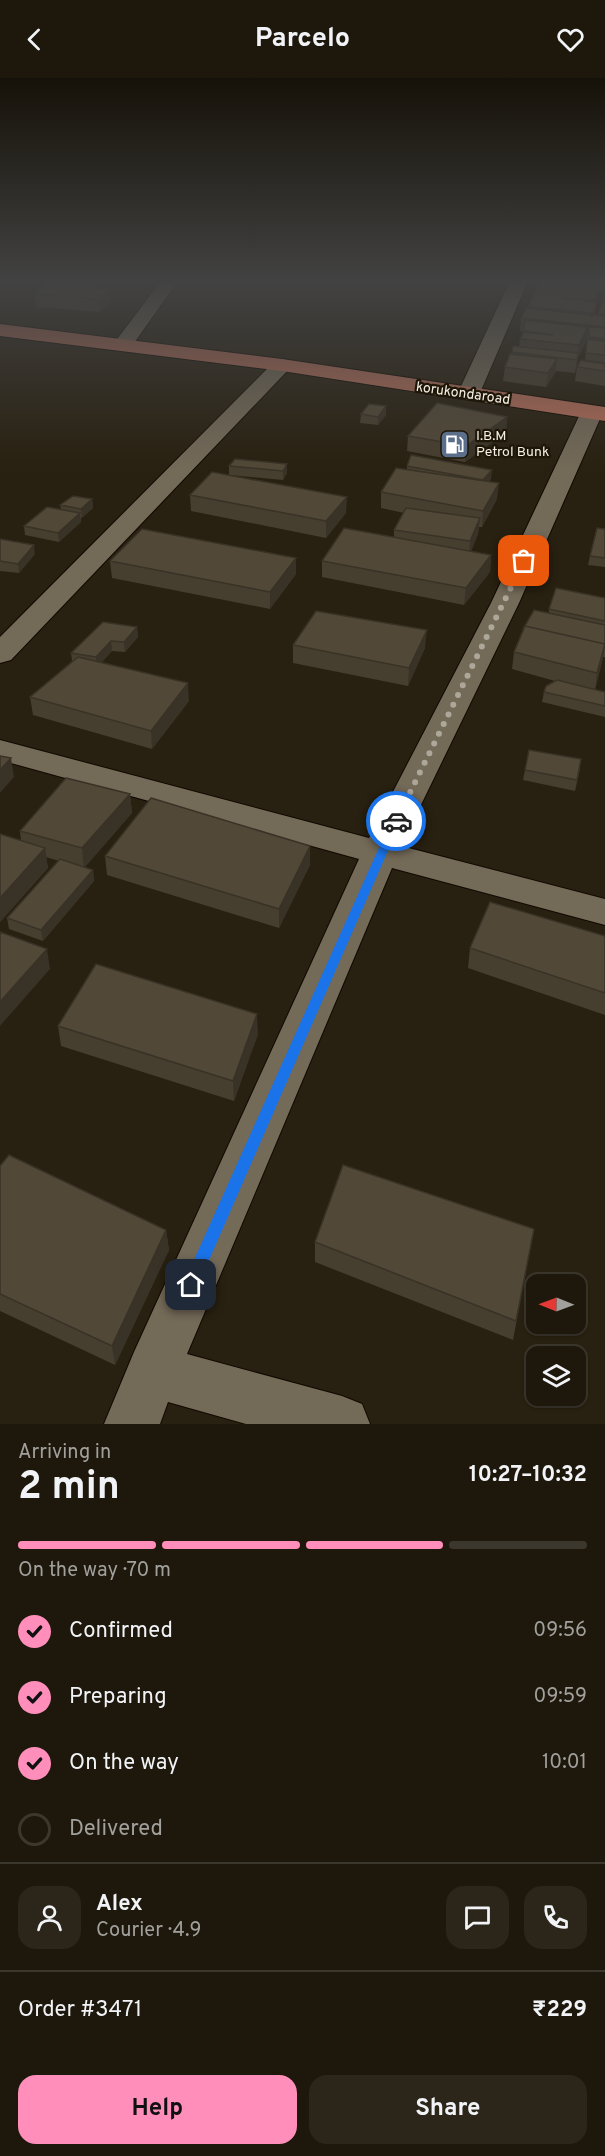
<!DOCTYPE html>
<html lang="en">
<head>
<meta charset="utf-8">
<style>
  body { margin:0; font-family:Overpass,sans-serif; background:#2b251a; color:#f1f3f6; height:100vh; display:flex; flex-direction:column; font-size:22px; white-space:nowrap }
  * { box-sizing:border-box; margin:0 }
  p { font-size:20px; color:#a1a09d }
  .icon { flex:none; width:33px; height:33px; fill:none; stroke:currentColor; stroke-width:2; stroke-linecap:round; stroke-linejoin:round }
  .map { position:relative; height:1346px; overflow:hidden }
  .details { display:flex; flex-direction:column; background:#1e180c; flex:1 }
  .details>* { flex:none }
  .needle { width:39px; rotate:271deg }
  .buttons { position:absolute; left:526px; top:1196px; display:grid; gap:12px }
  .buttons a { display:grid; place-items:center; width:60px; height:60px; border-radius:12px; background:#1e180c; box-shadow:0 2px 4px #0004,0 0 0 2px #3c372d; font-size:30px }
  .pin { position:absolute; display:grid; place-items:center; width:51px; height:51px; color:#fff; margin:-26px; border-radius:12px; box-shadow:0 3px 9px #0006 }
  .courier { position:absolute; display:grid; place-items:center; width:60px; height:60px; margin:-30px; border:4px solid #1a73e8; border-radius:50%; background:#fff; color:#222; box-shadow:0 2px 8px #0007 }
  .summary em { font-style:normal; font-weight:700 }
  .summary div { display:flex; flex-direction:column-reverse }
  .summary { display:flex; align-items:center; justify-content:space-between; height:102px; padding:0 18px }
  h1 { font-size:39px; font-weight:700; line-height:45px }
  .bar { display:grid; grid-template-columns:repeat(4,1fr); gap:9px 6px; align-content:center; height:72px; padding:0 18px }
  .bar i { height:8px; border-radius:4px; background:#3c372d }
  .bar .active { background:#ff8eba }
  .bar p { grid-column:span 4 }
  .line { display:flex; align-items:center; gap:15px; padding:0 18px; border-top:2px solid #3c372d }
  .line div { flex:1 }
  .round { display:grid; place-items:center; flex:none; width:63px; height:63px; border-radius:18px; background:#2b251a }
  ol { padding:0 18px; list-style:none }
  li { display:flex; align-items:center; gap:18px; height:66px }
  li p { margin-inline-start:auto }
  li .icon { padding:6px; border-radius:50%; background:#ff8eba; color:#111; stroke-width:4 }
  li:last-child { color:#a1a09d }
  li i { width:33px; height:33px; border:3px solid #3c372d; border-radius:50% }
  .action { display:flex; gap:12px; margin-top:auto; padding:12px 18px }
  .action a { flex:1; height:69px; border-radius:18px; background:#ff8eba; color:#111; font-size:24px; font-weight:700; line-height:69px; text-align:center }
  .action a+a { background:#2b251a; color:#f1f3f6 }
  header { display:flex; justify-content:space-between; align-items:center; height:78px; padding:0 18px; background:#1e180c; font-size:27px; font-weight:700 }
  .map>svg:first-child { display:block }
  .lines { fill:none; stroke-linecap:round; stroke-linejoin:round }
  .minor-casing { stroke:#110900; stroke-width:2 }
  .primary-casing { stroke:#110900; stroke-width:2 }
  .minor { fill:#746a58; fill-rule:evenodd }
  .primary { fill:#b16d59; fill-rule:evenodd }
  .wall { fill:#463e2f }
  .shaded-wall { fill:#393226 }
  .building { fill:#514837; stroke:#393226; stroke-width:1.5 }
  .route { fill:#1a73e8 }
  .done { stroke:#ada79a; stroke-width:6; stroke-dasharray:0 10.8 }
  .labels { text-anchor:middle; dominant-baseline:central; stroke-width:4.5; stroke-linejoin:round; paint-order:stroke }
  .far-street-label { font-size:14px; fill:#f5efe5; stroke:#1e1607 }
  .far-poi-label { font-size:14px; fill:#f5efe5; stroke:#1e1607; text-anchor:start }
</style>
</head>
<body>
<header><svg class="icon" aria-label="back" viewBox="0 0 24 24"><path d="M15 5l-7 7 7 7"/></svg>Parcelo<svg class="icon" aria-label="heart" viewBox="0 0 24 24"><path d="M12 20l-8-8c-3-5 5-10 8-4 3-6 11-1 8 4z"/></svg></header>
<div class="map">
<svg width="605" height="1346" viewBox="0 0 605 1346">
  <rect width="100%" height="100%" fill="#282010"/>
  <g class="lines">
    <defs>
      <path id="minor" d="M161,203h17l-49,69h-14l-3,-4z
        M510,203h18l-49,114 -4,4h-14l-4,-4z
        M282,281l7,2 3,4 -3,4 -278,291 -11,3v-26l275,-276z
        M592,328l8,1 3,5 -84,191 -118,243 204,53v26l-213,-57 -205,486 155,42 20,8 8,20h-124l-78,-22 -8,22h-56l30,-72 225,-493 -359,-99v-20l369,98 122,-235 90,-191 3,-5z"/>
      <path id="primary" d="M0,246l282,35 323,48v14l-323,-50 -282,-35z"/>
    </defs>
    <use href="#minor" class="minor-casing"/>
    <use href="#primary" class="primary-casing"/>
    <use href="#minor" class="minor"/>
    <use href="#primary" class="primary"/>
  </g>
  <path class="wall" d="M598,203l-2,20 -1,14h2l5,-11 2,-13 -7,-1 2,-9h6v105l-30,-5 2,-14 8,-6 2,-22 -9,19 -3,15 -19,-2 -10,16 -43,-6 2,-14 7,-13 1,-8 6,1 1,-8 2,-4 1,-4h-3l1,-13 7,-11z
    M91,210l18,1 2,13 -11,10 -64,-5 -2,-13z
    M386,328v9l-8,10 -18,-2 1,-9z
    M507,339l-1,15 -41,30 -58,-11 1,-15z
    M287,386v9l-4,7 -54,-5v-9z
    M407,388l84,13 -2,3 8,17 -15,28h-3l-1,7 -7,17 20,4 -1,17 -26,33 -142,-28v-16l72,-24v-7l10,-17 -23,-5v-16l26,-23z
    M190,417l156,18 -20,25 -135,-27z
    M92,421l1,9 -12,10v4l-22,20 -34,-7 -1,-9 37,-17 -1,-4z
    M605,451v38l-17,-2 2,-9z
    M0,461l35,15 -16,19 -19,-2z
    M110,483l186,13 -26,35 -158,-31z
    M605,520v59h-2l-8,33 10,2v25l-63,-15 2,-10 11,-11 -43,-12 2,-17 9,-23 26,-16v-4z
    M137,549l1,10 -13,15 -13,-1 -10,11 87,39 -37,48 -119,-34 -3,-18 42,-36 -1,-8z
    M293,567l132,3 -17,38 -115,-23z
    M580,691l-5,22 -52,-11 2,-10z
    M130,716l2,19 -47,54 8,3 1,11 -51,60 -34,-12 -2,-11 52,-57 -13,-4 2,11 -48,54v-88l21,7 -1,-10z
    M105,778l205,9 -31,63 -172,-53z
    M605,858v79l-137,-47 2,-20z
    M58,948l200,8 -24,67 -173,-55z
    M0,1088l166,64 3,20 -54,115 -115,-54z
    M534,1151l-21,111 -198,-78v-20z"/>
  <path class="shaded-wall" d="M84,203h14l-17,16 -3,-10z
    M109,211l2,13 -11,10 -1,-13z
    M588,249l-2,13 -8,18 -3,15 4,-28z
    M557,281l-2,14 -9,14 2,-14z
    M386,328v9l-8,10v-8z
    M507,339l-1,15 -41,30 1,-16z
    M287,386v9l-4,7v-9z
    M492,392l-1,9 -9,10 1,-9z
    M499,405l-2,16 -15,28 1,-16z
    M347,419l-1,16 -20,25v-17z
    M92,421l1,9 -11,10 -1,-9z
    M80,435l1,9 -22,20 -1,-9z
    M480,440l-2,16 -9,23 1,-16z
    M34,467l1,9 -16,19 -1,-9z
    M491,477l-1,17 -26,33 2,-17z
    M296,480v16l-26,35v-17z
    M137,549l1,10 -13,15 -1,-10z
    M427,552l-2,18 -17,38 1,-18z
    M111,563l1,10 -15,16 -1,-10z
    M605,566l-3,18 -7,29 2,-18z
    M188,605l1,18 -37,48 -1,-18z
    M11,680l3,19 -14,16v-23z
    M130,716l2,19 -48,55 -2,-20z
    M310,768v19l-31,63v-19z
    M45,770l3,20 -48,54v-24z
    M93,792l1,11 -51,60 -2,-11z
    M47,871l3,20 -50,57v-24z
    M257,936l1,20 -24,67 -1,-20z
    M166,1152l3,20 -54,115 -3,-19z"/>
  <path class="building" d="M49,203h35l-6,6 31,2 -10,10 -65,-5z
    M540,203h58l-2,19 -33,-2 34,4 -3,11 -66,-6z
    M605,205v12h-2z
    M602,225l3,1v11l-7,-1z
    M526,230l65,7 1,3v-3l13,1v11l-84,-9z
    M525,242l63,7 -9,18 -59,-6 4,-7 29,3 -30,-4z
    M588,249l17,1v11l-16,-2z
    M587,261l18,2v14l-19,-2z
    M513,268l65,7 -1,7 -65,-8z
    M510,276l47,5 -9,14 -43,-6z
    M581,282l24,4v7l-28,-4z
    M584,282l21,3v1l-22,-3z
    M437,325l70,14 -41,29 -58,-10z
    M369,326l17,2 -8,11 -17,-3z
    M411,377l81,15 -9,10 -76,-14z
    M235,381l52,5 -4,7 -54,-5z
    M396,390l103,15 -16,28 -102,-19z
    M212,394l135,25 -21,24 -136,-26z
    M73,418l19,3 -11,10 -21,-4z
    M47,429l33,6 -22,20 -34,-7z
    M406,430l74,10 -10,23 -76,-11z
    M344,450l147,27 -25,33 -144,-27z
    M597,450l8,1v29l-15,-2z
    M142,451l154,29 -26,34 -160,-31z
    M0,461l34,6 -16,19 -18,-3z
    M556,510l49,10v23l-56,-12z
    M534,532l71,15v22h-1l1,-3 -80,-18 -2,3z
    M316,533l111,19 -18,38 -116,-23z
    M103,544l34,5 -13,15 -13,-1 -15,16 -25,-4z
    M525,548l80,18 -8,29 -83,-21z
    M78,579l110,26 -37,48 -121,-34z
    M557,602l48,12v14l-61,-14 2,-6z
    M529,672l52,9 -4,21 -52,-10z
    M0,678l11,2 -11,12z
    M66,700l64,16 -48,54 -62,-17z
    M151,720l159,48 -31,63 -174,-53z
    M0,756l45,14 -45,50z
    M60,781l33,11 -52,60 -34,-12z
    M490,824l115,34v57l-135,-45z
    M0,854l47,17 -47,53z
    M96,886l161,50 -24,67 -175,-55z
    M9,1077l157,75 -54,116 -112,-52v-128z
    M343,1087l191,64 -18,92 -201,-79z"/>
  <linearGradient id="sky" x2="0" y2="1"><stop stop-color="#161209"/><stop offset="0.52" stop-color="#424242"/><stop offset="1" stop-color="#424242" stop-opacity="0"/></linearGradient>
  <rect width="605" height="392" fill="url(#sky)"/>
  <path class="route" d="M396,740l5,3 -205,469h-11l-2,-5 2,-5 206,-459z"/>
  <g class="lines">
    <path class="done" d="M396,743l128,-260"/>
  </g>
  <defs>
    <symbol id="fuel-square" viewBox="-11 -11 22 22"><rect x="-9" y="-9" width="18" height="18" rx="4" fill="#5c6f8a" stroke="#1e1607"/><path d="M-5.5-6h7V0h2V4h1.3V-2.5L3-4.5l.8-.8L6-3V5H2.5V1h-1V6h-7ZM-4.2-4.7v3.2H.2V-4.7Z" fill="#fff"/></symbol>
  </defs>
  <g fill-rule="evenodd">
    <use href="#fuel-square" x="438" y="350" width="33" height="33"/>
  </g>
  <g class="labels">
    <g class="far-street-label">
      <text transform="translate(463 316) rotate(8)">korukondaroad</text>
    </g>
    <g class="far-poi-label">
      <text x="476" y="358">I.B.M<tspan x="476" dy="16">Petrol Bunk</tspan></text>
    </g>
  </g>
</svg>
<div class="buttons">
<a><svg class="needle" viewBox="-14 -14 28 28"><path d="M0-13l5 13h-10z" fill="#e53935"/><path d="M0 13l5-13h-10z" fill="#a1a09d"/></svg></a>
<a><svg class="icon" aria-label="layers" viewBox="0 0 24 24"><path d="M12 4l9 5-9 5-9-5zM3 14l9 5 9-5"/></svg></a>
</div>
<div class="pin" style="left:524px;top:483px;background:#ea580c"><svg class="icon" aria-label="bag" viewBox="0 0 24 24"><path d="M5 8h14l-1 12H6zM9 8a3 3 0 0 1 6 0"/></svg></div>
<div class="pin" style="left:191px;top:1207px;background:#1f2937"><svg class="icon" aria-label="home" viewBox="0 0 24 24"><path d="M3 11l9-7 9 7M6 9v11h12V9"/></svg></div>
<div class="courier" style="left:396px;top:743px"><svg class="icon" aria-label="car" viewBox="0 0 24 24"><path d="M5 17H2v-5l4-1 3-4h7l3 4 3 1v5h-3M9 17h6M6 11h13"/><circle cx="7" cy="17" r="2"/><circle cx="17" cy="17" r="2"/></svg></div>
</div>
<section class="details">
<div class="summary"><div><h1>2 min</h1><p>Arriving in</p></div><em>10:27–10:32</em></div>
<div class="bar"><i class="active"></i><i class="active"></i><i class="active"></i><i></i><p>On the way · 70 m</p></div>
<ol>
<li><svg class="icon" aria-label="check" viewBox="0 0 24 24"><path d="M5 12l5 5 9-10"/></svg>Confirmed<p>09:56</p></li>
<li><svg class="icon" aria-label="check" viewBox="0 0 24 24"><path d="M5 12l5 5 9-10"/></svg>Preparing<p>09:59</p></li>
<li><svg class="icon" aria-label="check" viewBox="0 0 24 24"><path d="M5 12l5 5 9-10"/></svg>On the way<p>10:01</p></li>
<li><i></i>Delivered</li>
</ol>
<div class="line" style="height:108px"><a class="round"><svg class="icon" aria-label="person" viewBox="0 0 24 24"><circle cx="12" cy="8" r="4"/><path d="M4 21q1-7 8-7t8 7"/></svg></a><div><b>Alex</b><p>Courier · 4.9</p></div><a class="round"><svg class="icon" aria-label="chat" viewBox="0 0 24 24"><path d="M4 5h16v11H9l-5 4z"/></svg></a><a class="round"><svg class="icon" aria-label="phone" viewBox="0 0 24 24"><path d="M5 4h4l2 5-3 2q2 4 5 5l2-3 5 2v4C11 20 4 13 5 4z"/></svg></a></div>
<div class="line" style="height:78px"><div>Order #3471</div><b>₹229</b></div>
<div class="action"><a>Help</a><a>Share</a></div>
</section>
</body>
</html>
